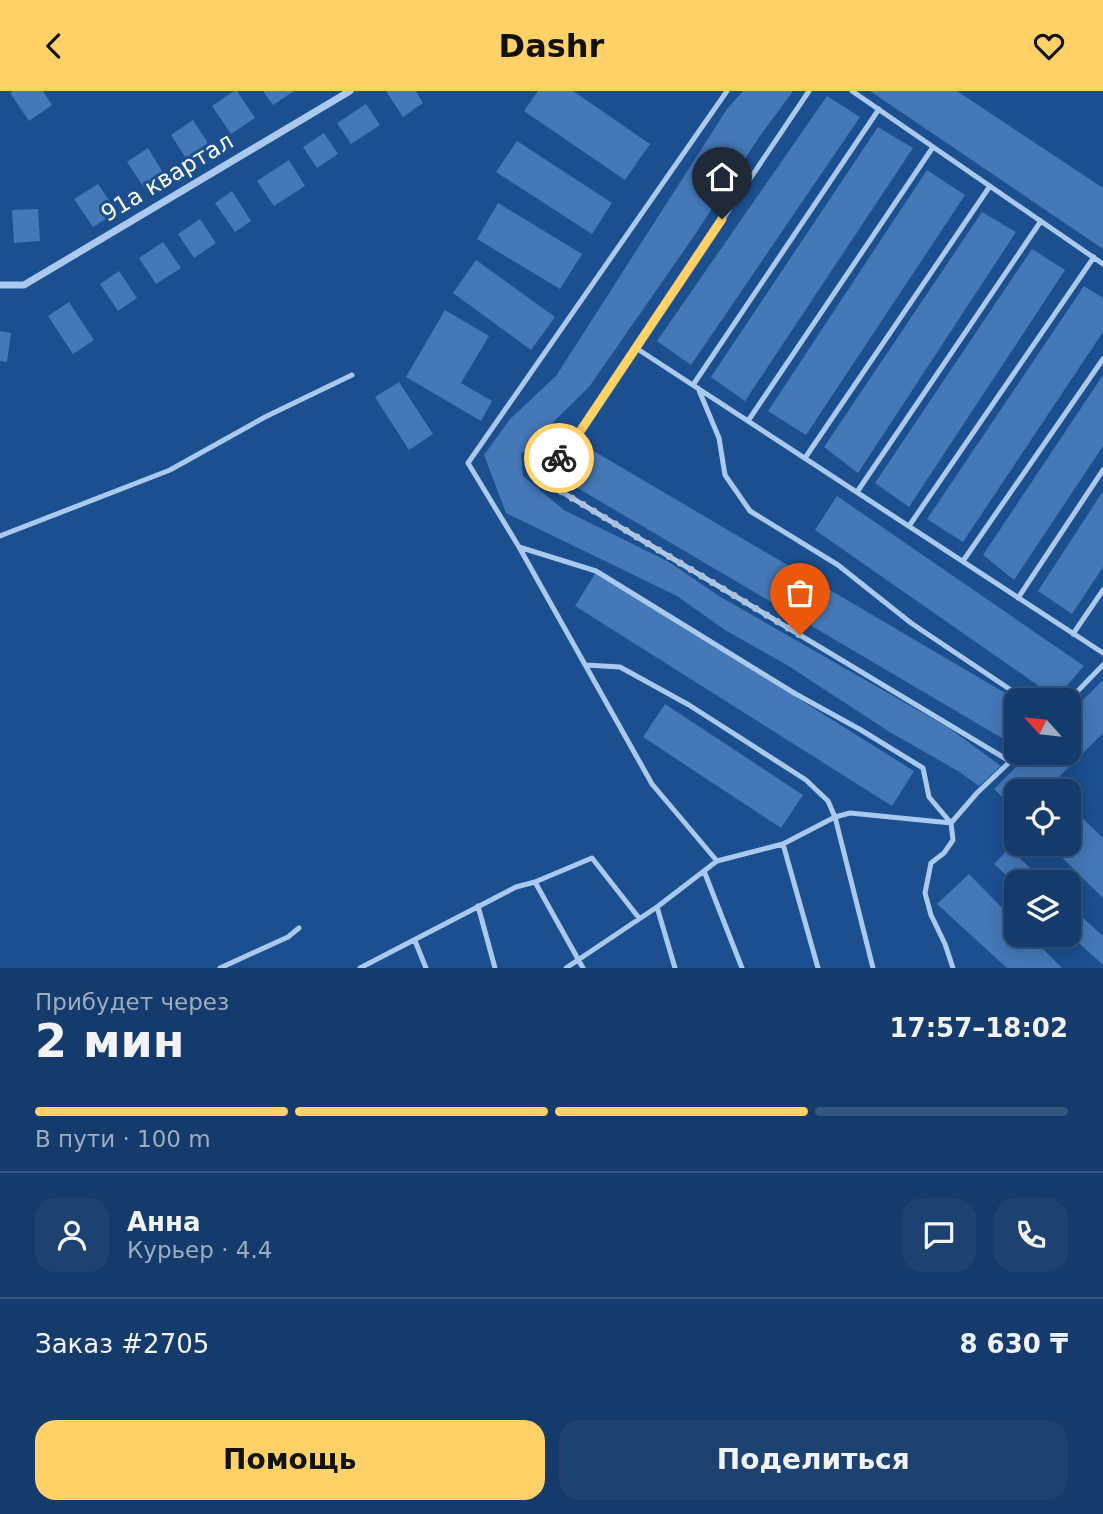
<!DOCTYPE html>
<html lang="ru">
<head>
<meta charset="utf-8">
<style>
  body { margin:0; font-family:"DejaVu Sans",sans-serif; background:#1d4271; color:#f1f3f6; height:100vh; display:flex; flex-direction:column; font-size:26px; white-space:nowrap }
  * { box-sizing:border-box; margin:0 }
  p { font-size:23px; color:#9dadc1 }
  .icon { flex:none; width:38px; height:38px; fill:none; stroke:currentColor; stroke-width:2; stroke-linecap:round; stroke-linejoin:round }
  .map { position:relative; height:877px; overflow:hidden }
  .drawer { display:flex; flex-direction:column; background:#143b6b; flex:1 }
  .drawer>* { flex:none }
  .needle { width:46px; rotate:297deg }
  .buttons { position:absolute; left:1004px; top:597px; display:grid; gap:14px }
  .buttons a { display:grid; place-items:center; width:77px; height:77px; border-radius:14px; background:#143b6b; box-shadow:0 4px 18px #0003,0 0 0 2px #33557e; font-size:35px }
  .pin { position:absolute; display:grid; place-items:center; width:60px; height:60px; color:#fff; margin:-72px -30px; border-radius:50% 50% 50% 0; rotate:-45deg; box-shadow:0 0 7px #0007 }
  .pin .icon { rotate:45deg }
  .courier { position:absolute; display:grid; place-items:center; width:70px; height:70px; margin:-35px; border:5px solid #ffd166; border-radius:50%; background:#fff; color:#222; box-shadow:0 2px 9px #0007 }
  .head em { font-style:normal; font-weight:800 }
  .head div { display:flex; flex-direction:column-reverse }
  .head { display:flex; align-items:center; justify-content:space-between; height:119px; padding:0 35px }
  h1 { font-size:46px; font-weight:800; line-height:52px }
  .bar { display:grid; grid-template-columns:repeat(4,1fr); gap:10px 7px; align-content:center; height:84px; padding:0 35px }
  .bar i { height:9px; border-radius:5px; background:#33557e }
  .bar .active { background:#ffd166 }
  .bar p { grid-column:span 4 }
  .line { display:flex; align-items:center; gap:18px; padding:0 35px; border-top:2px solid #33557e }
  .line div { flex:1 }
  .round { display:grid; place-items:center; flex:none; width:74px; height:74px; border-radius:21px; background:#1d4271 }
  .cta { display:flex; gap:14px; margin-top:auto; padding:14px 35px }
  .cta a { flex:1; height:80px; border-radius:21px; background:#ffd166; color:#111; font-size:28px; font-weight:800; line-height:80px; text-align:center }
  .cta a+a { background:#1d4271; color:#f1f3f6 }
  header { display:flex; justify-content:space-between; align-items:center; height:91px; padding:0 35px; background:#ffd166; color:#111; font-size:32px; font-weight:800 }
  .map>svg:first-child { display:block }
  .building { fill:#4478b7 }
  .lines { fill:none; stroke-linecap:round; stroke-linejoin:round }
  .service { stroke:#a9c9ee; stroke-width:5 }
  .minor { stroke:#a9c9ee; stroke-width:7 }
  .done { stroke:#afc1d8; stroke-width:7; stroke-dasharray:0 12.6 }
  .route { stroke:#ffd166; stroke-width:9 }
  .labels { text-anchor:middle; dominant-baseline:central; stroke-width:6; stroke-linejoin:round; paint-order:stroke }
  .street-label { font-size:23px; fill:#fff; stroke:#1b4f8f }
</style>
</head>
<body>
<header><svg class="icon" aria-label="back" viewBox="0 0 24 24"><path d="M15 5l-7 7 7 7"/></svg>Dashr<svg class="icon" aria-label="heart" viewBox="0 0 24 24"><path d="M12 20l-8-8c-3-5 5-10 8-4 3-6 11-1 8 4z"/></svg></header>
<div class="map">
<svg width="1103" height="877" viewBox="0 0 1103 877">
  <rect width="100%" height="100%" fill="#1b4f8f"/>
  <path class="building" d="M13,0h30l9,14 -23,16 -19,-28z
    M234,0h3l18,27 -24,16 -19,-28z
    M263,0h31l-21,14z
    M386,0h30l7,12 -20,14z
    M538,0h35l77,53 -25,36 -101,-69z
    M743,0h50l-33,45 -68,103 -103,148 -68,67 2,22 41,34 105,52 50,34 230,132 52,38 -22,20 -21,-15 -70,-40 -101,-66 -62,-35 -48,-34 -171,-83 -22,-58 26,-36 46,-43 171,-267z
    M870,0h87l146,97v61z
    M827,5l33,21 -169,248 -34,-24z
    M366,13l14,21 -29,19 -14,-21z
    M193,29l15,23 -22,15 -15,-23z
    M878,36l35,21 -168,253 -34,-24z
    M324,42l14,21 -21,14 -14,-21z
    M517,50l95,62 -20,31 -96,-62z
    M148,57l17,28 -20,13 -18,-27z
    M289,69l16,26 -31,20 -17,-25z
    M927,79l38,25 -159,240 -38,-24z
    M98,93l19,28 -24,15 -19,-28z
    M232,100l19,30 -16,11 -20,-29z
    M498,112l84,51 -22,35 -83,-50z
    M38,118l2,32 -26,2 -2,-33z
    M982,121l34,20 -158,241 -34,-26z
    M200,128l16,24 -22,15 -16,-24z
    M163,151l18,26 -25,16 -17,-26z
    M1032,158l33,21 -156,237 -34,-24z
    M476,169l79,57 -24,33 -78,-57z
    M119,180l18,27 -19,13 -18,-27z
    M1084,195l19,12v34l-140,210 -36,-23z
    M69,211l25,38 -21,14 -25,-38z
    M445,219l44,26 -28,47 31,18 -11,20 -75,-44z
    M0,240l11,2 -4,29 -7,-1z
    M1103,284v71l-89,134 -31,-25z
    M399,291l34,52 -24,16 -34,-53z
    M580,352l437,257v47l-458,-270z
    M1103,400v76l-31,47 -34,-23z
    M837,405l247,170 -28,32 -241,-168z
    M596,481l318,199 -22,35 -317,-200z
    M1103,589v53l-58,58h-28v21l-23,-23 36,-36h39v-39z
    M665,613l138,91 -22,33 -138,-91z
    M1069,714l34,33v60l-56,-55h22z
    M1009,757l36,34h-28v3l-23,-21z
    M969,783l48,49v12h12l33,33h-55l-70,-64z
    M1069,814l34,31v29l-34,-31z"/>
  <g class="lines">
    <path class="service" d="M809,0l-228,339 -39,50 469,282
      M852,0l251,173
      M636,257l467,305
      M693,294l186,-276
      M698,297l21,50 6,37 25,36 88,54 73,58 115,77
      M748,330l185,-274
      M805,367l185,-272
      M857,401l184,-271
      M909,435l185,-269
      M0,445l170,-66 95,-53 87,-42
      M519,456l77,24 198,122 67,37 62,38 6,29 22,26 2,17 -9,13 -13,10 -6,30 6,22 14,29 8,24
      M963,470l140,-202
      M1018,507l85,-128
      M1073,543l30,-44
      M586,574l34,2 69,38 117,75 22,21 7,16 38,151
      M1069,609l34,-35
      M783,753l35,124
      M717,770l66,-17 52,-27 15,-4 101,10 26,-30 42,-40
      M704,780l38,97
      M535,791l48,86
      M478,815l17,62
      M657,816l18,61
      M415,850l11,27
      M220,877l68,-31 11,-9
      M360,877l156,-81 19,-5 57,-24 47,60
      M566,877l91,-61 60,-46 -65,-77 -133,-237 -51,-84 259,-372"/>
    <path class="minor" d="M0,194h24l326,-194"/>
  </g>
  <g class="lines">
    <path class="done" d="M559,367l-17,22 258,155"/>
    <path class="route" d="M559,367l22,-28 141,-211"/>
  </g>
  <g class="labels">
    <g class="street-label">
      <text transform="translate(167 86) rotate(-31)">91а квартал</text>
    </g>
  </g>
</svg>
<div class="buttons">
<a><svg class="needle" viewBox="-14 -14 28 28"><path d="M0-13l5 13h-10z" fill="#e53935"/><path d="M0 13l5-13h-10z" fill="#9dadc1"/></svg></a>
<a><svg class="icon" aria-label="locate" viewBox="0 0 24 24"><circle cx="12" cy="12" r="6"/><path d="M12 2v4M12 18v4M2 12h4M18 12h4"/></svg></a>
<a><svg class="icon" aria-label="layers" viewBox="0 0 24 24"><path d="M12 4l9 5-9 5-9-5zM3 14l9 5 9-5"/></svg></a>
</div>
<div class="pin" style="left:800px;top:544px;background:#ea580c"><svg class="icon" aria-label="bag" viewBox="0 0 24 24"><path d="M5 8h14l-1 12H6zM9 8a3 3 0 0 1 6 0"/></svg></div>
<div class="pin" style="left:722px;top:128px;background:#1f2937"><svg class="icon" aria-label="home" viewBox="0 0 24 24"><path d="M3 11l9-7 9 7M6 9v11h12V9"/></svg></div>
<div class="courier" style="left:559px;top:367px"><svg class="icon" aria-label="bike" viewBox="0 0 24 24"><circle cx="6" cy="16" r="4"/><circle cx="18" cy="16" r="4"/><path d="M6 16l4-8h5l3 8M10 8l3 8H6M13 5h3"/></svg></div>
</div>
<section class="drawer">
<div class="head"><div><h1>2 мин</h1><p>Прибудет через</p></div><em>17:57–18:02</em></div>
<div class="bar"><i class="active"></i><i class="active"></i><i class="active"></i><i></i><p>В пути · 100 m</p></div>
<div class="line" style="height:126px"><a class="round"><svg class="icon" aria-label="person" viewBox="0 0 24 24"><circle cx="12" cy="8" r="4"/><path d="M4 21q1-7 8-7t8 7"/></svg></a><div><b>Анна</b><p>Курьер · 4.4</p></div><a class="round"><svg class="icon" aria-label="chat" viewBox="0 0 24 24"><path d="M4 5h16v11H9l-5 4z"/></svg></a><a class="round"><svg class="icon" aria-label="phone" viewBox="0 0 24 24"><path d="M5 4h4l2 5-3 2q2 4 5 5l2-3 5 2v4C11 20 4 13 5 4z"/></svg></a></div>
<div class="line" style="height:91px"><div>Заказ #2705</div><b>8 630 ₸</b></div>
<div class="cta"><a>Помощь</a><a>Поделиться</a></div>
</section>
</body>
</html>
